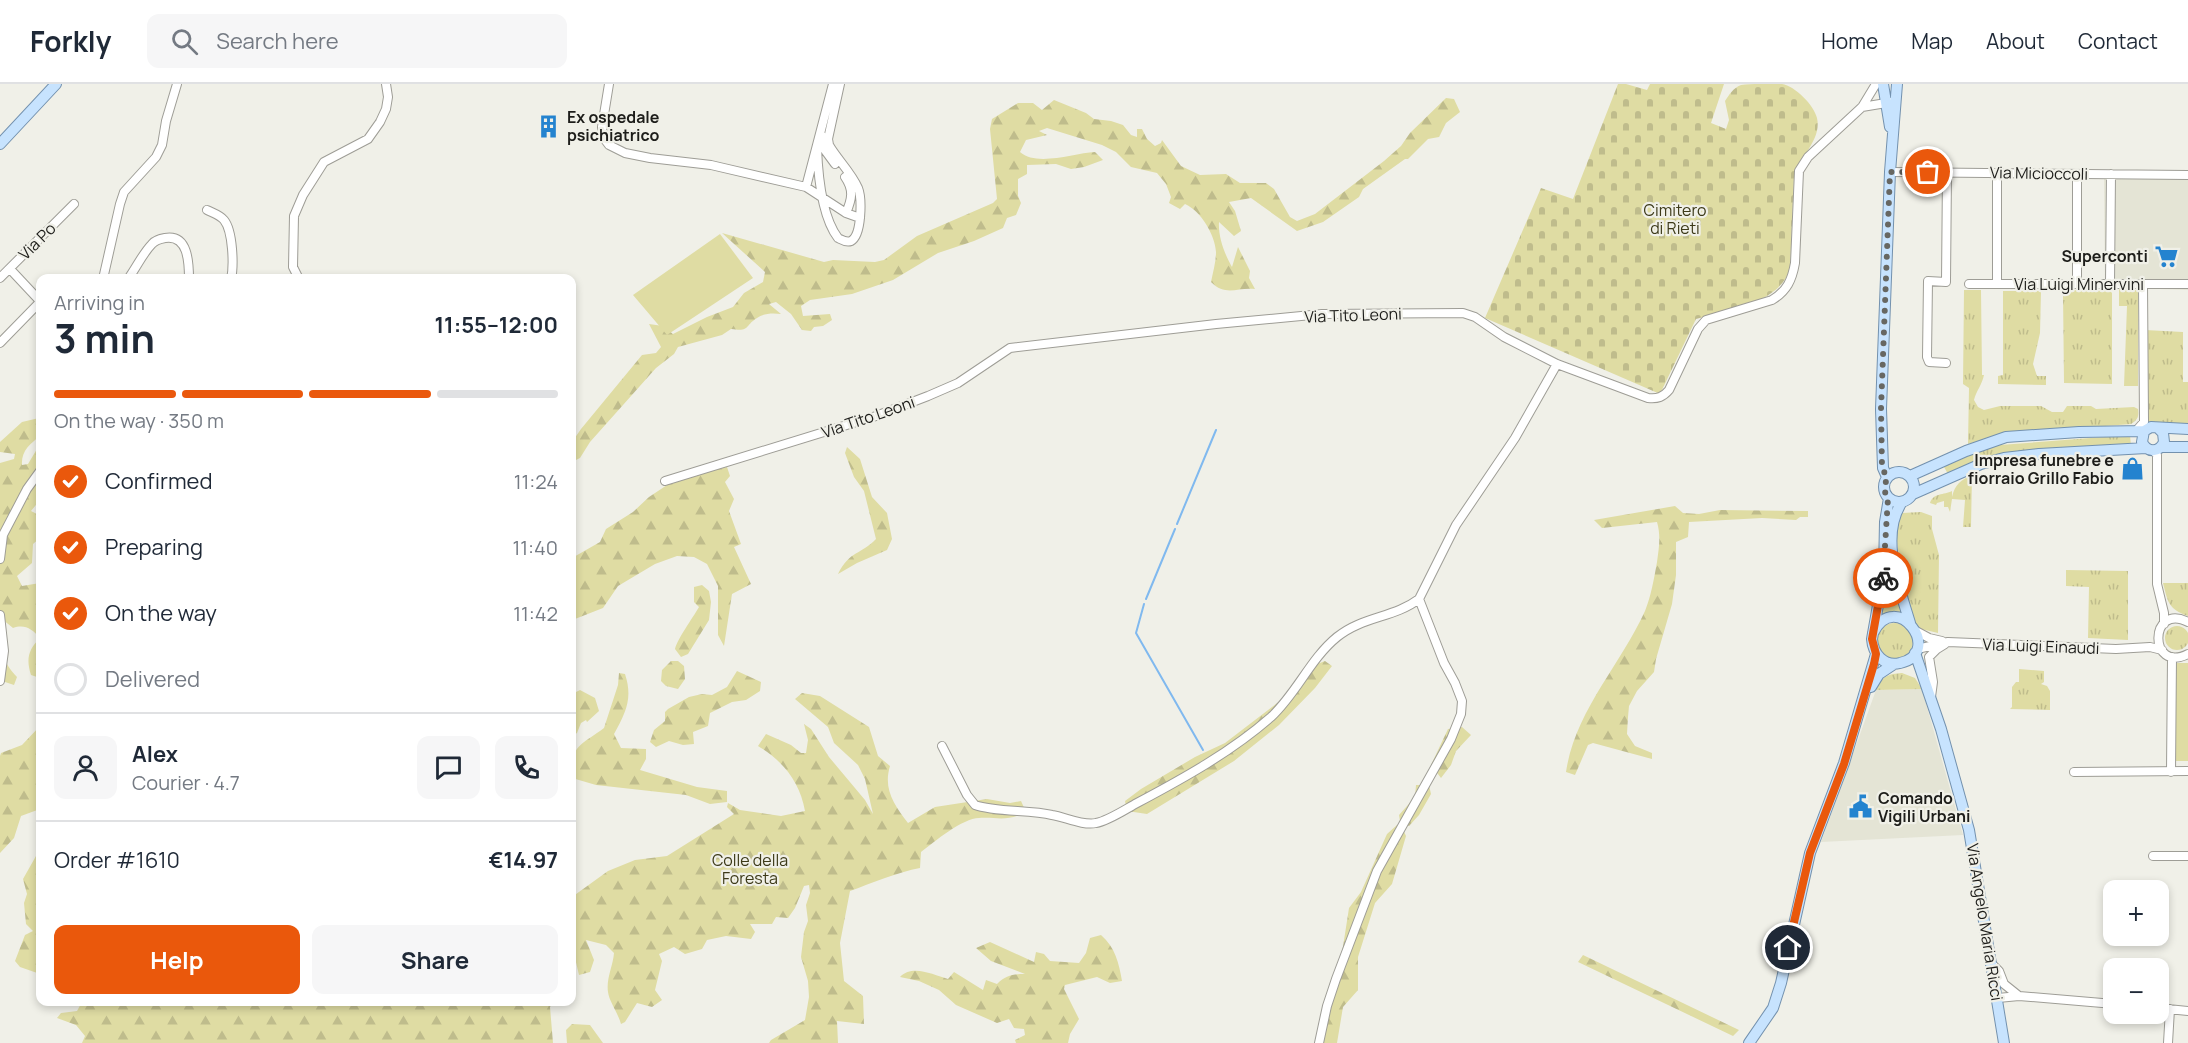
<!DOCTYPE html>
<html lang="en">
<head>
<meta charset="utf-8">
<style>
  body { margin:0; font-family:Manrope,sans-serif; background:#f6f6f7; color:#1f2937; height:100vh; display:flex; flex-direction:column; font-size:22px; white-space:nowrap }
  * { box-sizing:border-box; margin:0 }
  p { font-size:20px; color:#747a83 }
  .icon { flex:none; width:33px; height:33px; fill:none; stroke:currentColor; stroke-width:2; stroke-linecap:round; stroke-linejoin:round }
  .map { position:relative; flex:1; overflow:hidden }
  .drawer { position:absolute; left:36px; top:190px; width:540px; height:732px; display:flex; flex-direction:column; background:#fff; border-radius:12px; box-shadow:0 3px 9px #0003 }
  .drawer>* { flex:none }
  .controls { position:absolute; left:2103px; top:796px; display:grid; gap:12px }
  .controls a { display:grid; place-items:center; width:66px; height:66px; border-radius:12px; background:#fff; box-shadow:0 3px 9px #0003; font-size:30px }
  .pin { position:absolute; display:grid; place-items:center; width:51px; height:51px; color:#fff; margin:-26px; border:3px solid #fff; border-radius:50%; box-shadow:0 2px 6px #0007 }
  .courier { position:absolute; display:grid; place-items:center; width:60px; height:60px; margin:-30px; border:4px solid #ea580c; border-radius:50%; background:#fff; color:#222; box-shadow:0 2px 8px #0007 }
  .headline em { font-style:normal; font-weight:700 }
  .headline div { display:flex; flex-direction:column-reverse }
  .headline { display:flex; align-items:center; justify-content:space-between; height:102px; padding:0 18px }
  h1 { font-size:39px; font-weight:700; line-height:45px }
  .bar { display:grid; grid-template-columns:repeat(4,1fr); gap:9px 6px; align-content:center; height:72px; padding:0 18px }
  .bar i { height:8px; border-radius:4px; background:#e0e1e3 }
  .bar .selected { background:#ea580c }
  .bar p { grid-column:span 4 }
  .line { display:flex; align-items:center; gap:15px; padding:0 18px; border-top:2px solid #e0e1e3 }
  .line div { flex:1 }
  .round { display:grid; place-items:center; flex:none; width:63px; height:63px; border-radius:12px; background:#f6f6f7 }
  ol { padding:0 18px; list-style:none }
  li { display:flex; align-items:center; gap:18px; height:66px }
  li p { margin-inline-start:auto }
  li .icon { padding:6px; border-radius:50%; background:#ea580c; color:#fff; stroke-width:4 }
  li:last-child { color:#747a83 }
  li i { width:33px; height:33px; border:3px solid #e0e1e3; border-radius:50% }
  .button { display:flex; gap:12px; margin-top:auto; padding:12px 18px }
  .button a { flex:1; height:69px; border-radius:12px; background:#ea580c; color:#fff; font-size:24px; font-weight:700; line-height:69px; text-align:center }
  .button a+a { background:#f6f6f7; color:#1f2937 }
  header { display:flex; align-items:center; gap:36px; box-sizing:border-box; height:84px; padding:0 30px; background:#fff; border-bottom:2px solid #e0e1e3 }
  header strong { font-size:28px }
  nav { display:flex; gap:33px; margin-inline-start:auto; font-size:21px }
  .search { width:420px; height:54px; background:#f6f6f7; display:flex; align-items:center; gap:15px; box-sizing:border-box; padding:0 21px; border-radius:12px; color:#747a83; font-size:22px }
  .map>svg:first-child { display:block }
  .built { fill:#e4e4d5 }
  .grass { fill:url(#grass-tufts) }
  .forest { fill:url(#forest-firs) }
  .cemetery { fill:url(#cemetery-stones) }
  .park { fill:#dfdca3 }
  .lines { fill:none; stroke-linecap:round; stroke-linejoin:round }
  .stream { stroke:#80b9ef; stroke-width:2 }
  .minor-casing { stroke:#9e9d96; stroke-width:10 }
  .major-casing { stroke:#7391ae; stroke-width:12 }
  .minor { stroke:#fff; stroke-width:8 }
  .major { stroke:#c7e3fe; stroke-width:10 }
  .done { stroke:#676762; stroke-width:6; stroke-dasharray:0 10.8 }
  .route { stroke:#ea580c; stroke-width:8 }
  .labels { text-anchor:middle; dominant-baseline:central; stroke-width:4.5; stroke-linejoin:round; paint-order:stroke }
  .poi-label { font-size:16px; font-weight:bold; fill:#1d1d1a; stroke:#f0f0e8; text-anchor:start }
  .street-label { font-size:16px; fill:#1d1d1a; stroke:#f0f0e8 }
  .park-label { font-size:16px; fill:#3d3a19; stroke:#f0f0e8 }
</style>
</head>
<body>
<header>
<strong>Forkly</strong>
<div class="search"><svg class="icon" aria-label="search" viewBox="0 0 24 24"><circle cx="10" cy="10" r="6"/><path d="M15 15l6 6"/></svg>Search here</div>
<nav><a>Home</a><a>Map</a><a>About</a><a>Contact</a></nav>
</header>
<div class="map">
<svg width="2188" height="959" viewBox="0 0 2188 959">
  <defs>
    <pattern id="grass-tufts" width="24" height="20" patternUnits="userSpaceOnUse" patternTransform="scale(1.5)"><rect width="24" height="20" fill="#dfdca3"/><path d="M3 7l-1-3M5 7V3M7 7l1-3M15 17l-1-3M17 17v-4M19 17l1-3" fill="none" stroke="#bfbc8c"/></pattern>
    <pattern id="forest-firs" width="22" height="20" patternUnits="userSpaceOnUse" patternTransform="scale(1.5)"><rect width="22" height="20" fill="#dfdca3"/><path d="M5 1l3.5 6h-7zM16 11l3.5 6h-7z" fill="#bfbc8c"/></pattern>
    <pattern id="cemetery-stones" width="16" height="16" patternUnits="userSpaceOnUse" patternTransform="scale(1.5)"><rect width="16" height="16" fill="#dfdca3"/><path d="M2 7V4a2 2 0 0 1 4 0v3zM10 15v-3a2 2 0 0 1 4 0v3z" fill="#bfbc8c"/></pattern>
  </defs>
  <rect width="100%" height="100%" fill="#f0f0e8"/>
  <path class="built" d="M2104,93l84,2v111l-83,-3z
    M1922,605l41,146 -142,7 55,-152z"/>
  <path class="grass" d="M2119,205l19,1v96h-14l3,-80h-8z
    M1964,206h17l1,85h2c-2,10 -8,16 -10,25l4,7 6,3 16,-4h41l11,6h11l4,-6h24l5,3 38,-2 4,2c1,7 0,11 -7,15l-129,10 -34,10 1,-56 -6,-4z
    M2066,206l44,1 2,2v91l-48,-1 -1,-90z
    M2003,207h38l-1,42 -7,31 4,12h9v9l-48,-1v-8l5,-1z
    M2145,246l38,2v50h5v42h-36l-5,-2z
    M2130,351l1,11 -103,6 -80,22 -4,-7 26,-13 30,-9z
    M1972,391l-1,52h-8l2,-27 -13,-1 -2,13 -2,-5h-4v-6l-7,2 -1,2 -6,-2c3,-10 14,-8 22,-12v6c3,-13 9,-17 20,-22z
    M1921,428l11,4v13l7,26 -1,78 -17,-4 -8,-8 -13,-55 -3,-25 -1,-19 6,-9z
    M2066,486l62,1v69l-40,-2 1,-51 -23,-1z
    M1889,487l14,44 -23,3z
    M2163,499h25v33c-20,-7 -20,-14 -25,-33z
    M1877 557a18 18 0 1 1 36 0a18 18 0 1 1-36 0Z
    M2165 554a12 12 0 1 1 24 0a12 12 0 1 1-24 0Z
    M2019,585l25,2v11l-3,2 6,2 3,5v19l-40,-1 2,-2v-20l4,-5h3z
    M1902,589l13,5 7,11 -46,1c6,-14 12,-16 26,-17z"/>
  <path class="forest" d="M1446,14l8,1 6,13 -14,11 -7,14 -11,2 -20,20h-3l-42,30 -4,8 -36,25 -26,9 -46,-33 -22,4 6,9 6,20 -7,5 -15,-14c-1,15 6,33 13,45l6,-20 12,24 -1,7 6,11c-18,-2 -29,8 -44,-7 2,-10 5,-20 5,-30 -1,-17 -15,-41 -31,-48l-5,5 -11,-6 2,-6 -5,-13 -9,-11 -26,-6 -15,-15 -14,-7 -55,-17 -8,3 8,4 -21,5 -6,12c17,15 54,1 75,0l8,8 -19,7 -13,2 -15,-5 -29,1v9l-9,5v17l3,7 -5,12 -9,3 -4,10 -29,13 -36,12 -45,27 -41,14 -42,6 -9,6 2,10 27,-2 2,6 -9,6 -9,1 -3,4 -9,-1 -11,-16 -15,-12 -7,2 12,10c-8,-1 -17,-1 -24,4 -13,8 -6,14 -26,11l-9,6 -44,12 -4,7 -18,14 -66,74 -10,16 -8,4v-20l9,-13 61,-74 14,-2 5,-6 -12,-23 14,2 10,8 34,-17 26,-10 11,-14 19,-11 2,-10 -43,-39 102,29 9,-2 42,2 9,-2 33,-24 76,-33 4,-4 -7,-70 2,-10 26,-16h15l9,7 12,-10 32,13 8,6 17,2 12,4 8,10 6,2v-8h5l5,10 8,7 6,-3 1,-3 19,26 19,9 26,-1 14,9h26l8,6 16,28 7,4 18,-7 69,-53 17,-15 9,-13z
    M39,334l1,18c-10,8 -19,15 -18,29l6,-1 12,-20v56l-9,11 6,3 3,-1v25l-7,6 -1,19 -15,13 5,10 18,-3v95l-9,-3c-5,-16 -3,-25 9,-37 -8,-9 -15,-14 -27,-10l-11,-9 6,25c-8,13 -1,22 9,33l-3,8 -9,-3 -1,-6 -4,5v-218l14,-4 1,-5 -15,-2v-10l22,-20z
    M847,363l13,12 12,38 15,16 5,26 -5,11 -30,13 -19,11c12,-24 23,-19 38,-35l-12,-48 -10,-14 -9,-24z
    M727,383l3,9 -5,6 9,17 -5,12 12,33 -7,3 17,37 -19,10 -8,52 -6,-11v-49l-11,-22 -13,-7 -17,-1 -22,8 -37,22 -15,22 -28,11 -3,7v-68l28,-16 6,-13 27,-17 16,-15 18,-12 26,-10z
    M1675,422l8,7 16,1 21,-4 88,1v6h-8l-4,3 -34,-2 -73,4 -1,15 -12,5v33l-4,29 -16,55 -2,13 -17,19 -8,15 -1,11 -1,17 8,12 17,7v6l-59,-16 -5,2 -13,30 -9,-3c9,-61 54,-106 79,-161 6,-15 9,-32 12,-49 2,-15 4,-26 0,-40l-55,6 -8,-8z
    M702,501l7,6 2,11 -2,18 -21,34 -7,3 -6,-8c3,-11 17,-30 24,-42l-5,-5v-15z
    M671,577h7l6,5 1,13 -7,10 -12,-3 -5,-5 1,-11z
    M1325,577l7,5 -17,22 -36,37 -45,36 -87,53 -20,-3 -2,-10 16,-12 54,-32 30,-14 68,-52 19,-25z
    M737,587l24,11 -1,9 -14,9 -14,2 -22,11 -2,13 -15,6 1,12 -11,1 -14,-4 -13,6 -6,-5 4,-12 11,-9v-9l3,-3 21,-12 13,-3 10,1 15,-8z
    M619,589l6,1c8,24 1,38 -11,60l7,14 25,1v10l-6,11 57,17 30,4v11l-17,2 -24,-9 -90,-10 -24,-7c-1,-34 8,-32 32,-50l14,-43z
    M580,606l15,8 4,13 -12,11 -1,-2 -5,3 -4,10 -5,3v-42z
    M802,609l18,3 49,31 9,29 12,10c-7,23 4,39 18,57l27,-16 52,-8 23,4 11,-2 5,11c-19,10 -28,5 -47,6 -16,0 -45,24 -58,34l-1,16c-22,4 -48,15 -70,23l-10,52 4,38 19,15 1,28 -27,-3 1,22h-69l2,-3 34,-20 4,-23 -1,-16 -7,-24 3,-25 4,-11 -2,-16 4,-12 -1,-8 -5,1 -9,22 -7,10 -12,-1 -4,7h-22l5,8 -4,7 -25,-3 -19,4 -5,9 -17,5 -11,-7 -15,7 3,7 -7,29 7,10 -10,7 -15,-4 -12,19 -4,2c-3,-11 -12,-23 -13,-32 -2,-13 5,-26 6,-39l-8,-8 -20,-5 8,20 -4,12 -11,3 -4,-17 -3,2v-63l36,-26 27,-11 32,-4 67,-42 -7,-7 1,-4 12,7 41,6 24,-5c-5,-29 -22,-50 -47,-65l8,-12 25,11 10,8h5l2,-13 -4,-16 7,5 18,28 36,43 8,14 -8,-35 -7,-14 -24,-22 -6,-16 -33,-28z
    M40,642v83l-19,7 -7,22 -14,15v-97l1,-3 21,-8z
    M1462,643l9,8 -15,16 -5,14 -10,13 -10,-13 17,-36z
    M1416,701h13l2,9 -12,21 -10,11 -9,-5 -1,-6 16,-18z
    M1397,741l5,2 4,9 -14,48 -17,19 -17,54v33l-15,17 -6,36h-17l22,-90 7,-45 12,-16 26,-58z
    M40,769v87l-3,6h3v28l-20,-7 -5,-6 10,-26 8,-4 -7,-7 -2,-21 3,-9 -4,-15 13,-23z
    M1101,851c14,12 18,28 21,46l-12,2 -13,-6 -32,8 -1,4 15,30 -9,15 -2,9h-52l-1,-3 10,-5 -1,-6 -10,-1 -5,-9 -12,4 -41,-18 -17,-15 -20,-9 -19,-4c13,-13 33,-2 48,2l6,-7 29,18 3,-10 11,4c9,-9 16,-10 28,-10l-34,-13 -15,-13 14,-6 44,20 2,-10 8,2 6,7 29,2 7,-10 4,-15z
    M1583,871l156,75 -6,6 -155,-74z
    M82,918h471l-3,5 3,36h-471l3,-7 -9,-11 -19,-7 4,-5 16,-2z
    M572,940l18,1 13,18h-36l-1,-13z"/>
  <path class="cemetery" d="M1618,0h8l21,6 3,-6h74l-13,39 15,6 3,-9 -4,-19c4,-6 8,-13 16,-16 5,-1 12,-1 18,-1 7,0 16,0 23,0 13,2 32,21 35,34 5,22 -18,39 -23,59l-4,92c-11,35 -64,41 -94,50l-36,75 -175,-76 56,-130 32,11z"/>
  <path class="park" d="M720,150l33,44 -86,57 -34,-40z
    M2174,579h14v98h-13z"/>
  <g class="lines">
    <path class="stream" d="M1177,440l39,-94
      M1146,515l29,-70
      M1144,520l-8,29 67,117"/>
    <defs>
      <path id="minor" d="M609,0l-7,43 1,10 6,8 16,8 25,5 61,7 95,22 40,26 14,5
        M1862,23l30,-5
        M822,52l2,13 11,15
        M817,64c1,26 5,69 21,90 4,2 8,5 13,3 11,-6 11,-43 7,-53 -7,-16 -21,-29 -29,-43l-1,-6 12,-55
        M1890,88l298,3
        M1997,89v111
        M2077,90v110
        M845,93c9,13 7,22 1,36
        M806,103l27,-103
        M207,126c6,3 13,5 17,10 9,11 10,46 7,59
        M10,185l30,32
        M0,194l74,-74
        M103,195l17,-75 4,-12 32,-35 6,-12 4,-24 11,-37
        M128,195c8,-11 15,-26 24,-35 3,-4 8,-5 13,-6 23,-4 24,24 24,41
        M299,195l-6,-12 1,-51 9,-21 21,-33 44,-23 12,-17 6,-13 2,-12 -2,-13
        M1969,200h219
        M2110,200l1,-110
        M0,259l40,-41
        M1946,279l-17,-1 -2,-5 1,-76 18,1 1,-110
        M2136,347l8,-9 -1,-138
        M2153,366l4,5v129l7,29v11
        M665,397l211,-65 52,-20 30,-13 52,-35 206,-24 106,-10 141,-1 12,4 29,20 53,27 91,34c10,1 15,-1 21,-8l29,-61 8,-9 66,-20c15,-9 20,-20 23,-37l4,-92 9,-14 54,-50 14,-23
        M0,475l3,-24 24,-46 13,-18
        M0,531l4,36 -4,30
        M2188,538c-39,-20 -40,52 0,32
        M1916,547l13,7 13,3
        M1917,565l31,-7 168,7 34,-2 12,3
        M1931,613l2,-15 -4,-25 8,-8 8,-5
        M942,662l25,49 8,10c19,7 55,5 77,10 13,2 31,11 44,8 12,-2 30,-14 41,-20 47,-25 94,-51 134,-86 26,-24 39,-58 66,-80 26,-21 57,-19 82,-38
        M2074,688l114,-1
        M2171,688l1,-115
        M2153,772h35
        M1992,880l7,7 5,13 15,12
        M1998,914l21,-2 95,8
        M2158,924l30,3
        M1319,959l8,-37 9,-27 41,-108 74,-132 10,-25 1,-13 -7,-18 -11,-20 -25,-64 37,-74 59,-87 42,-74
        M2168,959l2,-34"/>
      <path id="major" d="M1883,0l7,43
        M0,60l56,-60
        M2144,347l-2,11c5,11 17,11 22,0l-1,-9 -4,-4
        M2161,363h27
        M1884 403a15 15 0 1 1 30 0a15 15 0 1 1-30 0Z
        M1910,392l56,-25 40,-14 73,-5 65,-1 7,-4 37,2
        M1887,393l-4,-9 -2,-59 9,-237 7,-88
        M1913,410l68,-30 23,-6 35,-4 107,-6
        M1902,418c-23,34 -3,84 8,121
        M1873,549c23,-46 72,20 27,30 -16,4 -27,-9 -28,-24l12,-68 1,-49 4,-24
        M1915,569l26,76 28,101 35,213
        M1871,603l8,-13 15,-10
        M1749,959l24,-35 8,-25 29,-130 34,-90 32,-109"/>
    </defs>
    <use href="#minor" class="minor-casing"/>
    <use href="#major" class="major-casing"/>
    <use href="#minor" class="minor"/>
    <use href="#major" class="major"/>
  </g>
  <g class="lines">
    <path class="done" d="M1883,494l5,-80 -4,-8 3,-13 -5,-9 -1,-59 9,-237h38"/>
    <path class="route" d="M1788,864l22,-95 34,-89 30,-100 2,-10 -4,-15 11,-61"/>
  </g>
  <defs>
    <symbol id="building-bare" viewBox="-9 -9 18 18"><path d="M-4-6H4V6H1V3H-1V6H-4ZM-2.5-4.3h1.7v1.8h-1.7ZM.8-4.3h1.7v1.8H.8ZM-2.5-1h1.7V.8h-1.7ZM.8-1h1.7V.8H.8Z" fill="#2483cf" stroke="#f0f0e8" stroke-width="2.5" paint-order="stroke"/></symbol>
    <symbol id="supermarket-bare" viewBox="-9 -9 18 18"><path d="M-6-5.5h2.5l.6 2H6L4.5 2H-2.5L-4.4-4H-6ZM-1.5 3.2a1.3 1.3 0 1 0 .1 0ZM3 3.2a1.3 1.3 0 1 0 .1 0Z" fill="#2483cf" stroke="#f0f0e8" stroke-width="2.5" paint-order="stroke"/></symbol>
    <symbol id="shop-bare" viewBox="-9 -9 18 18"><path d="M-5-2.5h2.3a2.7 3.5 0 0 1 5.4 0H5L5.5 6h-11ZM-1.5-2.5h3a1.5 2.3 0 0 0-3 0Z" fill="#2483cf" stroke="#f0f0e8" stroke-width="2.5" paint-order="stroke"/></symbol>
    <symbol id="civic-bare" viewBox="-9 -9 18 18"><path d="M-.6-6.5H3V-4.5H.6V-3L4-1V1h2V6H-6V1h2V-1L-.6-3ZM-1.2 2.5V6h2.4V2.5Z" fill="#2483cf" stroke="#f0f0e8" stroke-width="2.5" paint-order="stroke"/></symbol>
  </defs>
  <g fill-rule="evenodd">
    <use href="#building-bare" x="532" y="26" width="33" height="33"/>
    <use href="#supermarket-bare" x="2150" y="156" width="33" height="33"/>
    <use href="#shop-bare" x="2116" y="368" width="33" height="33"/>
    <use href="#civic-bare" x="1844" y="706" width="33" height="33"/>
  </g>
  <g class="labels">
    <g class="poi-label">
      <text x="567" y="33">Ex ospedale<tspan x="567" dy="18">psichiatrico</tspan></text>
      <text x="2148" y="172" text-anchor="end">Superconti</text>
      <text x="2114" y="376" text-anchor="end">Impresa funebre e<tspan x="2114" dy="18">fiorraio Grillo Fabio</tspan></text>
      <text x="1878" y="714">Comando<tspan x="1878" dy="18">Vigili Urbani</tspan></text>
    </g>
    <g class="street-label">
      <text transform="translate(2039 89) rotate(1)">Via Micioccoli</text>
      <text transform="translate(37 157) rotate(-45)">Via Po</text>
      <text x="2079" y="200">Via Luigi Minervini</text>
      <text transform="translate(1353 231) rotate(-2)">Via Tito Leoni</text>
      <text transform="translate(868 333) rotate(-19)">Via Tito Leoni</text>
      <text transform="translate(2041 562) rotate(2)">Via Luigi Einaudi</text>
      <text transform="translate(1985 838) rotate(81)">Via Angelo Maria Ricci</text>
    </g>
    <g class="park-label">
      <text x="1675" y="126">Cimitero<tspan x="1675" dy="18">di Rieti</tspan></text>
      <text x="750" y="776">Colle della<tspan x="750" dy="18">Foresta</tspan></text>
    </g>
  </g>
</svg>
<div class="controls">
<a>+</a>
<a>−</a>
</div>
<div class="pin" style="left:1928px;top:88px;background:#ea580c"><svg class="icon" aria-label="bag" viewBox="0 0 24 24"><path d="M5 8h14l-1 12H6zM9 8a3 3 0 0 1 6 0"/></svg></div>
<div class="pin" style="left:1788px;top:864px;background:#1f2937"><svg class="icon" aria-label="home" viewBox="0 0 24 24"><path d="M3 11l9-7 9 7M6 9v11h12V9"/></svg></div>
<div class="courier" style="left:1883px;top:494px"><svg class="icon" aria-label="bike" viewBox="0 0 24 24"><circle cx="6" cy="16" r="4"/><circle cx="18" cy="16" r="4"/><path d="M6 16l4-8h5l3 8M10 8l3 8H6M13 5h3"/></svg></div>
<section class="drawer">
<div class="headline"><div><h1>3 min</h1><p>Arriving in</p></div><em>11:55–12:00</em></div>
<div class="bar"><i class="selected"></i><i class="selected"></i><i class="selected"></i><i></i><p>On the way · 350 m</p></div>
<ol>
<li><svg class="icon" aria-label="check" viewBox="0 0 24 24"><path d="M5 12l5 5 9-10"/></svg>Confirmed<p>11:24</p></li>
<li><svg class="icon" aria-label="check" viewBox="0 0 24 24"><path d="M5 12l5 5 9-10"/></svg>Preparing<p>11:40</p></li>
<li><svg class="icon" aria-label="check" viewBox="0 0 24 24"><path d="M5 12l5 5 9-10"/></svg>On the way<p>11:42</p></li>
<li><i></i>Delivered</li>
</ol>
<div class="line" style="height:108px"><a class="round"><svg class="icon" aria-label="person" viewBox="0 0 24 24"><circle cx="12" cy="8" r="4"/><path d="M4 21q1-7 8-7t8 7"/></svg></a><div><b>Alex</b><p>Courier · 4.7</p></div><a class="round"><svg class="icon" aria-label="chat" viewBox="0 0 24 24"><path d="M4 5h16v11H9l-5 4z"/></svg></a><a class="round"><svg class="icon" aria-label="phone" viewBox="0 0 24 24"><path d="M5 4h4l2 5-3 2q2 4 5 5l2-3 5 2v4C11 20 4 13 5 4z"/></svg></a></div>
<div class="line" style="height:78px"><div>Order #1610</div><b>€14.97</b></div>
<div class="button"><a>Help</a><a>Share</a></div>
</section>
</div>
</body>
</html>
